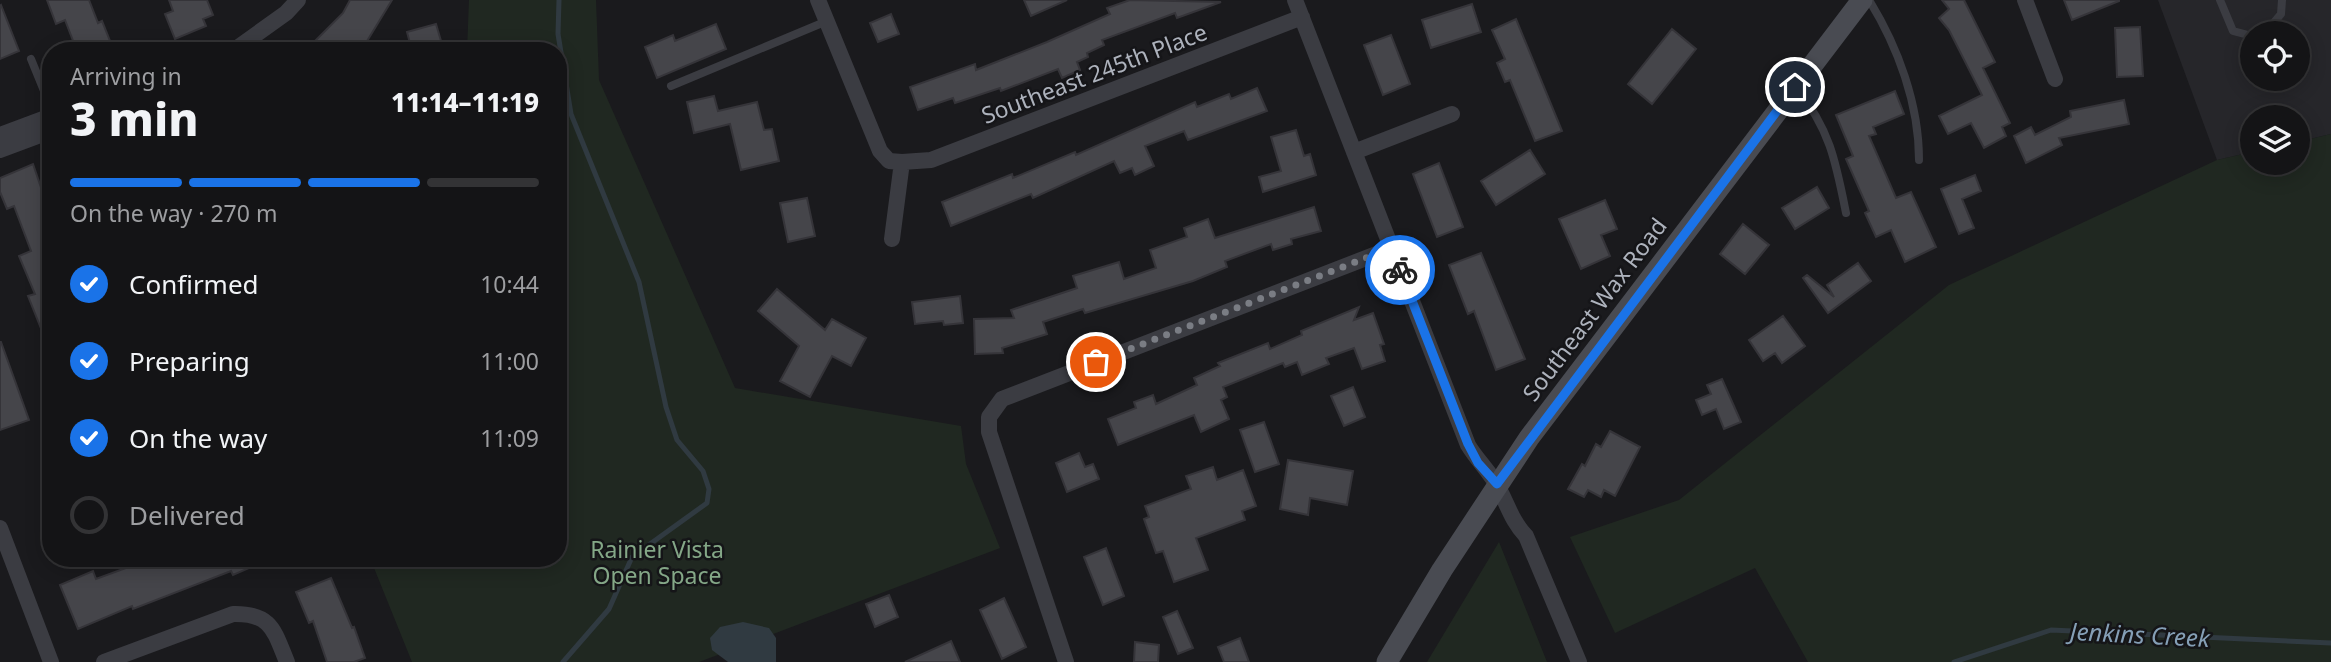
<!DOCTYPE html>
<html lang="en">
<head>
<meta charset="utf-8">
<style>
  body { margin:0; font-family:"Noto Sans",sans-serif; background:#212123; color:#f1f3f6; height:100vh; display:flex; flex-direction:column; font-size:26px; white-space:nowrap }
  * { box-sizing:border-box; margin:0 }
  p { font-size:23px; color:#9d9ea1 }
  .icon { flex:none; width:38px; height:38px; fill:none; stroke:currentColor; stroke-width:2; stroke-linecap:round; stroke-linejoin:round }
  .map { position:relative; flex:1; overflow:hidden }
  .panel { position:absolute; left:42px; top:42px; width:525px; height:525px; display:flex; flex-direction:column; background:#141416; border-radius:28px; box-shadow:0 4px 18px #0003,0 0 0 2px #333335 }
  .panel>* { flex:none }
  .controls { position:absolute; left:2240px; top:21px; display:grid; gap:14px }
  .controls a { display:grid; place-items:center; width:70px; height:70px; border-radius:50%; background:#141416; box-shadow:0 4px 18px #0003,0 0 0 2px #333335; font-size:35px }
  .pin { position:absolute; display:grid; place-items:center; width:60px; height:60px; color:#fff; margin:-30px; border:4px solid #fff; border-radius:50%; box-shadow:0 2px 7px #0007 }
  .courier { position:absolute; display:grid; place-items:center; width:70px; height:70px; margin:-35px; border:5px solid #1a73e8; border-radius:50%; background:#fff; color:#222; box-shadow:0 2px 9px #0007 }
  .overview em { font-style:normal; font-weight:800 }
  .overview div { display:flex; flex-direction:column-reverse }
  .overview { display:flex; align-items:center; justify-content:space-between; height:119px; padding:0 28px }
  h1 { font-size:46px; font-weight:800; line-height:52px }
  .bar { display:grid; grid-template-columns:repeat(4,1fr); gap:10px 7px; align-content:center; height:84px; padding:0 28px }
  .bar i { height:9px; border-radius:5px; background:#333335 }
  .bar .current { background:#1a73e8 }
  .bar p { grid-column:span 4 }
  ol { padding:0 28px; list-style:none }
  li { display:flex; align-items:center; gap:21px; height:77px }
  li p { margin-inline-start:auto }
  li .icon { padding:7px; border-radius:50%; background:#1a73e8; color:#fff; stroke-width:4 }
  li:last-child { color:#9d9ea1 }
  li i { width:38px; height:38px; border:4px solid #333335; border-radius:50% }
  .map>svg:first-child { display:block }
  .built { fill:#26262a; fill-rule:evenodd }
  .green { fill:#202821 }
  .water { fill:#303a41 }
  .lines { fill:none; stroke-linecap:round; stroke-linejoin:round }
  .stream { stroke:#303a41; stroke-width:5 }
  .building { fill:#45454a; stroke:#353439; stroke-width:2 }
  .lane { stroke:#3b3c42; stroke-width:8 }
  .street { stroke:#3b3c42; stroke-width:16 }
  .secondary { stroke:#494b52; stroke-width:21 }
  .done { stroke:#7a7d84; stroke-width:7; stroke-dasharray:0 12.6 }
  .route { stroke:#1a73e8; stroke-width:9 }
  .labels { text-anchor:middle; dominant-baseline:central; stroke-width:5; stroke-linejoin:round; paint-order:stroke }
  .street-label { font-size:23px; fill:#adb2bc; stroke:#151518 }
  .park-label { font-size:23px; fill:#84a787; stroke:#151518 }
  .water-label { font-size:24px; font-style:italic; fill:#859fb6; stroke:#151518 }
</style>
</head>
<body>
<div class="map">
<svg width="2331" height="662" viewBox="0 0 2331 662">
  <rect width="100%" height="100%" fill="#1a1a1d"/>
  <path class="built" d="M2158,0h173v134l-33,8v-25h-46v35l-35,8zM2252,33h46v46h-46z"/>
  <path class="green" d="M469,0h127l3,80 136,308 226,38 5,38 34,84 -301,114h-287l-42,-104h188v-507h-91z
    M2331,134v528h-523l-53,-94 -140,65 -45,-96 109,-37 270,-215 268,-125 35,-8v11h46v-21z
    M1499,542l48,120h-120z"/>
  <path class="water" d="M743,622l26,6 7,10v24h-48l-16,-12 -2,-12 10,-11z"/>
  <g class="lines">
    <path class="stream" d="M559,0l-1,34 13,80 68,168 27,125 11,33 26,31 6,18 -2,14 -75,54 -23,52 -46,53
      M1954,662l97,-32 280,13"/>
  </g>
  <path class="building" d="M47,0h42l9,23 4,-2 12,30h-37l-12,-31 -9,4z
    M169,0h38l6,15 -10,4 3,7 -31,13 -10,-25 8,-3z
    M350,0h42l-31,51h-56l38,-38z
    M1024,0h43l-36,16z
    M1130,0l91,2 -44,16 -2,-5 -73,27 2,5 -17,8 1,4 -11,5 3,8 -18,8 -4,-9 -57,22 -1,-3 -45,15 -2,-5 -35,12 -8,-23 65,-23 1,6 71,-28 63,-28 -3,-6z
    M1942,0h22l31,62 -12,6 27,55 -8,4 4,9 -22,12 -13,-25 -23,11 -9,-18 43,-21 -33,-65 -10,-12 10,-9z
    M2064,0h55v1l-47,19z
    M1472,4l9,28 -50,16 -9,-28z
    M1,5l18,46 -19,8v-53z
    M891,14l8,20 -21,8 -8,-19z
    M1516,19l46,112 -27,10 -25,-61 -5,2 -8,-19 8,-4 -13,-29z
    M436,24l8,27h-32l-5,-19z
    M716,24l10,25 -69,29 -12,-31 28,-12 2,6z
    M2140,27l3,49 -26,1 -2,-49z
    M1672,29l24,20 -44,55 -24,-20z
    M1391,35l19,49 -27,11 -19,-50z
    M1257,88l10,23 -79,29 -4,-9 -39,15 9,20 -19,9 -3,-7 -12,5 -6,-12 -81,37 -2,-4 -80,32 -9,-24 70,-28 1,4 62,-26 1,3 119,-53 2,5 32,-13 2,5z
    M1895,91l9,23 -31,13 3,7 -7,2 27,62 15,-6 25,55 -31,15 -14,-32 -15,7 -11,-24 4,-2 -23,-52 7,-3 -17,-41z
    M714,96l4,15 39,-9 7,28 8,-1 7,32 -38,9 -11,-46 -36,9 -7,-31z
    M2124,100l5,24 -70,14 3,7 -36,18 -12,-27 17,-9 4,8 36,-18 -1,-6z
    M1296,130l8,26 6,-2 6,21 -53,17 -4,-15 22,-6 -10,-34z
    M1530,150l15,24 -49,31 -15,-24z
    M1439,163l24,64 -26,10 -24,-63z
    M33,164l18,53 -1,134 -22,-55 7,-2 -16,-38 12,-5 -17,-45 -7,3 -7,-17v-14z
    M1975,175l6,16 -19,8 12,29 -15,6 -18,-45z
    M1817,187l12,21 -34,21 -13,-21z
    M807,198l8,38 -27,6 -8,-39z
    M1605,200l12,29 -16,6 9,21 -29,13 -22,-50z
    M1314,207l7,24 -30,8 1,5 -19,6 -2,-6 -46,17 2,6 -34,14 -108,32 -2,-4 -40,13 4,12 -45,14 1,5 -28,1 -1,-35 40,-1 -3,-8 66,-22 -4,-12 46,-14 5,17 32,-11 -6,-18 37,-13 -3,-9 24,-9 7,19z
    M1743,224l26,21 -24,29 -25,-20z
    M1481,253l44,106 -29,11 -22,-59 -6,3 -19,-49z
    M1858,263l13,18 -43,32 -25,-35 4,-3 27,22 -7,-12z
    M777,289l48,41 7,-11 34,19 -15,28 -19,-10 -22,41 -30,-16 19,-35 -41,-35z
    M960,296l3,27 -19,2 -1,-4 -28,3 -3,-22z
    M1359,307l-5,13 19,-7 11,31 -4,1 5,16 -23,8 -8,-21 -28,10 3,6 -27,11 -5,-13 -12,5 -2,-4 -60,24 4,10 -6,3 8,19 -28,13 -7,-17 -76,30 -10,-26 28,-11 -2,-6 19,-7 3,9 41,-19 -3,-7 26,-12 -2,-3 50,-20 2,6 32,-14 -1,-4z
    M1783,316l22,30 -23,17 -7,-10 -12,8 -14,-21z
    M1,342l28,78 -29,10v-88z
    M1722,379l19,43 -17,7 -8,-20 -14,6 -6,-15 15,-6 -4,-9z
    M1353,387l12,30 -21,9 -13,-30z
    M1264,422l15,42 -24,8 -15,-42z
    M1610,431l30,16 -25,49 -11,-6 -3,7 -13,-7 -4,7 -16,-8 14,-25 3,2 11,-22 5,3z
    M1079,453l6,14 8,-3 6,15 -32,13 -11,-29z
    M1288,460l65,11 -6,34 -37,-7 -2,17 -28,-6z
    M1213,467l4,13 26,-10 13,36 -14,5 3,9 -49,18 12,32 -34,12 -11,-31 -7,2 -12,-34 5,-2 -4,-11 46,-17 -5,-13z
    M1106,548l18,48 -21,9 -19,-48z
    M153,558h119l-39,17 -2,-4 -98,38 -1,-3 -54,23 -18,-44 33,-14 3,8z
    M331,578l21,50 2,-1 11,31 -11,4h-27l-14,-41 -4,2 -13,-31z
    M889,595l9,22 -23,10 -9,-23z
    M1004,598l22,49 -24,12 -22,-49z
    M1177,611l16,37 -15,6 -15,-37z
    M1240,638l9,24h-25l-6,-15z
    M951,641l9,21h-55z
    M1135,642l24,3 -1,17h-24z"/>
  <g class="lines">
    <path class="lane" d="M1869,0c29,47 50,104 50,160
      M2220,0l13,31 19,5
      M2265,33l16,-19 1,-14
      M31,59l20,49
      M671,86l156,-65
      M1797,89c33,40 39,74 49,124"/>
    <path class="street" d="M818,0l62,151 9,10 13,1 -10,77
      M1295,0l173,445c9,15 22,27 30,42 10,18 13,33 28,49l53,126
      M2025,0l30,79
      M233,51l53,-38 12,-13
      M0,135l51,-19
      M0,150l51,-19
      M1354,152l98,-38
      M902,162l29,-2 371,-143
      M0,528l51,134
      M104,662l129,-48c39,-1 41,17 54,48
      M1066,662l-77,-230v-15l13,-18 390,-151"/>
    <path class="secondary" d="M1387,662l55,-92 87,-132 333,-438"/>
  </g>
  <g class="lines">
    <path class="done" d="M1096,362l296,-114 8,22"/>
    <path class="route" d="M1400,270l68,174 10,19 19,21 298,-397"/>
  </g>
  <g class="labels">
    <g class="street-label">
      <text transform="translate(1094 73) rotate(-21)">Southeast 245th Place</text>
      <text transform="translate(1594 309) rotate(-53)">Southeast Wax Road</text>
    </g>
    <g class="park-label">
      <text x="657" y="549">Rainier Vista<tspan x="657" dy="26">Open Space</tspan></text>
    </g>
    <g class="water-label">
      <text transform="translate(2140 634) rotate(3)">Jenkins Creek</text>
    </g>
  </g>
</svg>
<div class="controls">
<a><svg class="icon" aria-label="locate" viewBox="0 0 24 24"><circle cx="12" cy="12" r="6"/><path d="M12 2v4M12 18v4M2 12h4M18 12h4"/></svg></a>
<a><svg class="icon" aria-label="layers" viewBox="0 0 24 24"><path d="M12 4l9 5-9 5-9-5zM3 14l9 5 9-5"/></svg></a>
</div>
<div class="pin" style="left:1096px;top:362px;background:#ea580c"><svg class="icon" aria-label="bag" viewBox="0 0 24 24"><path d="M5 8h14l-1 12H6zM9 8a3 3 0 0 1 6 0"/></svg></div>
<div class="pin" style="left:1795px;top:87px;background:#1f2937"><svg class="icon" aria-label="home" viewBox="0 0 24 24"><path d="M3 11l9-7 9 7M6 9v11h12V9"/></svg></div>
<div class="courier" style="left:1400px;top:270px"><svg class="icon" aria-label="bike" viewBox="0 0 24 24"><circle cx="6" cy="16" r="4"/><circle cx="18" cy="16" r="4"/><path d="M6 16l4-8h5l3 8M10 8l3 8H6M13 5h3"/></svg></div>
<section class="panel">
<div class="overview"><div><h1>3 min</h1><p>Arriving in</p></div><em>11:14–11:19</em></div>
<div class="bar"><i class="current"></i><i class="current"></i><i class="current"></i><i></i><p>On the way · 270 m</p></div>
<ol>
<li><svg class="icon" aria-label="check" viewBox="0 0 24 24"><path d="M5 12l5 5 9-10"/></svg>Confirmed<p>10:44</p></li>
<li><svg class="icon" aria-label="check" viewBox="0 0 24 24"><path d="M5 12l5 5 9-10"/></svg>Preparing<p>11:00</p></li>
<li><svg class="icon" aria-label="check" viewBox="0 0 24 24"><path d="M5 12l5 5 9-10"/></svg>On the way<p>11:09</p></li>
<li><i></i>Delivered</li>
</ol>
</section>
</div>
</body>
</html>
